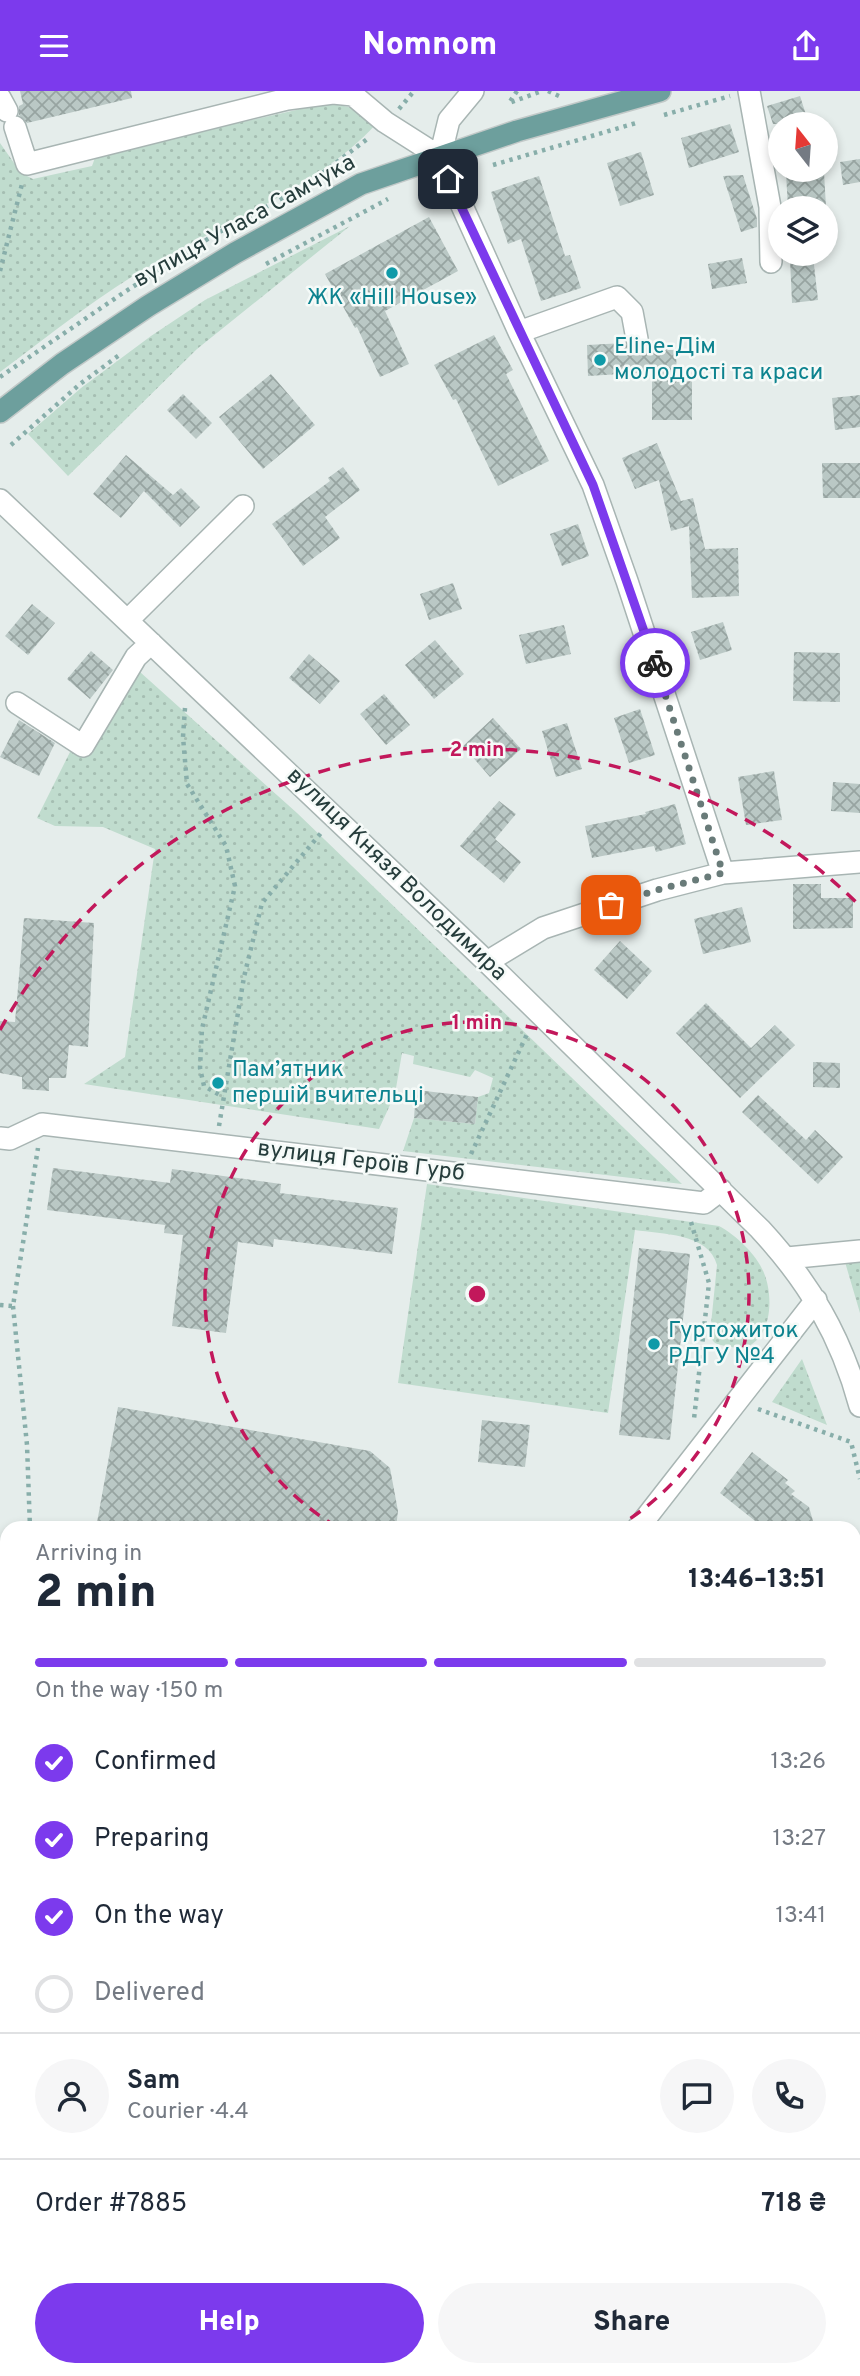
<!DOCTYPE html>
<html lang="en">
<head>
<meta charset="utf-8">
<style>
  body { margin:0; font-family:Overpass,sans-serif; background:#f6f6f7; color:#1f2937; height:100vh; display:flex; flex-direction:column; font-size:26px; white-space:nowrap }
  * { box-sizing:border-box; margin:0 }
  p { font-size:23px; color:#747a83 }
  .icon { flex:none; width:38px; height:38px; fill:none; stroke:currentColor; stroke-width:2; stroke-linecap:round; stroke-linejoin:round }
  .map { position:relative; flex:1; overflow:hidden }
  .drawer { position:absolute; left:0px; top:1430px; width:861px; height:856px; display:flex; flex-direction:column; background:#fff; border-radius:21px 21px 0 0; box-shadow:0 4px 10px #0003 }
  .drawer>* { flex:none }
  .needle { width:46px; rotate:343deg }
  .buttons { position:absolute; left:768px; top:21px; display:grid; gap:14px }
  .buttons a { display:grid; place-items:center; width:70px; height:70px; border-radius:50%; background:#fff; box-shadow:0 4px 10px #0003; font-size:35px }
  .pin { position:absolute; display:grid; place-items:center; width:60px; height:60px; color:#fff; margin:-30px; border-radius:14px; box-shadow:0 4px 10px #0006 }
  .courier { position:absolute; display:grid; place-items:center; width:70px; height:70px; margin:-35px; border:5px solid #7c3aed; border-radius:50%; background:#fff; color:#222; box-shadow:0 2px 9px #0007 }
  .overview em { font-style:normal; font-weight:800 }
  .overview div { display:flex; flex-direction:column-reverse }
  .overview { display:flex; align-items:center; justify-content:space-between; height:119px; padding:0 35px }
  h1 { font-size:46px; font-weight:800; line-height:52px }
  .bar { display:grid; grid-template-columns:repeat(4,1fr); gap:10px 7px; align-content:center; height:84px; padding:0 35px }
  .bar i { height:9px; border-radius:5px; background:#e0e1e3 }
  .bar .on { background:#7c3aed }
  .bar p { grid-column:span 4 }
  .line { display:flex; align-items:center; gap:18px; padding:0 35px; border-top:2px solid #e0e1e3 }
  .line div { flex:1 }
  .round { display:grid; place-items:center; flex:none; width:74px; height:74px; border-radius:37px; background:#f6f6f7 }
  ol { padding:0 35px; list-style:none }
  li { display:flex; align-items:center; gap:21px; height:77px }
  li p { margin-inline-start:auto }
  li .icon { padding:7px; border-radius:50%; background:#7c3aed; color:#fff; stroke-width:4 }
  li:last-child { color:#747a83 }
  li i { width:38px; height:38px; border:4px solid #e0e1e3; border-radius:50% }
  .cta { display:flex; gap:14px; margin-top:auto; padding:14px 35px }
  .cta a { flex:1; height:80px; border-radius:42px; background:#7c3aed; color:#fff; font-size:28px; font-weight:800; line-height:80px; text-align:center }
  .cta a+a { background:#f6f6f7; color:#1f2937 }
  header { display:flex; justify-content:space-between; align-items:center; height:91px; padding:0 35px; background:#7c3aed; color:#fff; font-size:32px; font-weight:800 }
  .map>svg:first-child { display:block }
  .green { fill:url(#green-dots) }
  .building { fill:url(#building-cross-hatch) }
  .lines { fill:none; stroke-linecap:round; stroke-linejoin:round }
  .minor-casing { stroke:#a8b5b3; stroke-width:24 }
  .major-casing { stroke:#c2c9c8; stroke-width:24 }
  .path { stroke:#88aeaa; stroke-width:4.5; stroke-dasharray:3.5 5; stroke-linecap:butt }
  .minor { stroke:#fff; stroke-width:21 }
  .major { stroke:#6d9f9d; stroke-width:21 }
  .done { stroke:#697b79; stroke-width:7; stroke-dasharray:0 12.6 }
  .route { stroke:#7c3aed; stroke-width:9 }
  .ring { fill:none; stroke:#c2185b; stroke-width:3.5; stroke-dasharray:12 9 }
  .culture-dot { fill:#0f9aa8; stroke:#f5faf8; stroke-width:2.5 }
  .labels { text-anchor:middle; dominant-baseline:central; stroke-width:5; stroke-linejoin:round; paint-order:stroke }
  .street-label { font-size:23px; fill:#263d3c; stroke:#f5faf8 }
  .culture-label { font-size:23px; fill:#0d838f; stroke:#f5faf8; text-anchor:start }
  .centre { fill:#c2185b; stroke:#f5faf8; stroke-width:3.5 }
  .ring-label { font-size:21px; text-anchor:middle; font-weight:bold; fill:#c2185b; stroke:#f5faf8; stroke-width:5; stroke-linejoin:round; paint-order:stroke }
</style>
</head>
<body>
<header><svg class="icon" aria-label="menu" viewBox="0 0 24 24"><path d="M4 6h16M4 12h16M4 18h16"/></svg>Nomnom<svg class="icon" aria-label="share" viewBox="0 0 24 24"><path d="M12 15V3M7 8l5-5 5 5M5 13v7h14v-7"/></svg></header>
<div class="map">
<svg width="860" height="2285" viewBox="0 0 860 2285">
  <defs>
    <pattern id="green-dots" width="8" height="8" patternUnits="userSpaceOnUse" patternTransform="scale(1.75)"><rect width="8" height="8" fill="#c0dcce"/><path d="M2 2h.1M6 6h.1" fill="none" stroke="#a5beb2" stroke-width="1.8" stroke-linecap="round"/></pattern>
    <pattern id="building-cross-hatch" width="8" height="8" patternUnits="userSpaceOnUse" patternTransform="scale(1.75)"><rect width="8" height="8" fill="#bac8c5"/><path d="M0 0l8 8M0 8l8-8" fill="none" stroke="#97a4a1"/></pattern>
  </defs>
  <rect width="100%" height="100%" fill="#e5edeb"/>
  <path class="green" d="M335,13l17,4 24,16c-54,60 -149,98 -219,138 -56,31 -106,72 -157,110v-229l21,30 12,6 59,-13 4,-11 218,-49z
    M350,135l-153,123 -129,127 -40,-42 53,-46 70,-52 54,-36z
    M132,581h8l157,141 385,371 -279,-33 11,-33 61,6 3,-27 11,-4 4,-15 -18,-8 -5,7 -57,-13 1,-8 -12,-3 -7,41 -16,35 -295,-45 41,-27 30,-208 -52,-22 -48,-1 -18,-8 34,-68z
    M427,1093l292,42c17,9 38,29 45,47 9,22 9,62 -17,74 -7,2 -15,0 -22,-1 -9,-2 -13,-3 -15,-12l7,-69c-8,-32 -56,-31 -82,-35l-27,183 -210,-30z
    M860,1170v52l-15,-51z
    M802,1268l25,66 -55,-23z"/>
  <path class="building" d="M20,0h111l1,7 -105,25 -8,-8v-9l4,-2z
    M800,5l9,28h-36l-6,-18z
    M730,33l9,28 -50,16 -8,-30z
    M641,61l13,43 -34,11 -13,-43z
    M860,68v23l-17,3 -3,-23z
    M824,81l2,35 -38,1 -2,-35z
    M743,84l14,44v8l-16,5 -18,-56z
    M539,85l26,80 5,-1 11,33 -40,13 -20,-62 -13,5 -17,-52z
    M429,126l29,54 -73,40 24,53 -29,13 -23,-50 -2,1 -30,-54z
    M813,165l5,44 -26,3 -2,-44z
    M742,167l5,25 -35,6 -4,-25z
    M494,244l19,35 -7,4 43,87 -51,25 -42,-87 -3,1 -19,-35z
    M650,251h7v3h10l1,5h8l1,32 15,-1v39h-40v-48l-64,4 -1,-31 38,-2 7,8 7,1 7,-4z
    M271,283l44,51 -52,44 -44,-52z
    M183,303l29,29 -16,16 -29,-29z
    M860,304v32l-25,3 -3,-32z
    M657,352l24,58 12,-3 12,51 33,-1 1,48 -47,2 -3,-72 -18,5 -12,-51 -24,9 -13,-31z
    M126,364l47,40 8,-7 19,19 -20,20 -36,-36 -23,27 -28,-24z
    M822,372h38v35h-37z
    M343,376l17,23 -35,27 15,21 -37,28 -31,-42 58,-43 -2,-3z
    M578,433l11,32 -27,10 -12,-32z
    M453,492l9,26 -33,11 -9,-26z
    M32,513l23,19 -27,32 -23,-19z
    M723,531l9,28 -32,10 -9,-28z
    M564,534l7,29 -45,10 -7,-29z
    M435,549l29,34 -30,25 -29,-34z
    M91,560l22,19 -23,29 -23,-20z
    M794,561l46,1v49l-47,-1z
    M309,563l31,27 -20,23 -31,-26z
    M384,603l26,31 -24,20 -26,-31z
    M640,618l15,46 -26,8 -15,-45z
    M493,627l28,31 -31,28 -27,-31z
    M19,629l36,23 -16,33 -39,-19z
    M567,632l15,46 -26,8 -14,-46z
    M774,680l8,49 -36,5 -8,-48z
    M833,691l27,2v29l-29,-2z
    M499,710l17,13 -21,25 26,23 -17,21 -44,-37z
    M675,713l11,40 -30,8 -2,-6 -62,12 -7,-32 61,-12 -1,-2z
    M793,793h28v14h32v30l-60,1z
    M742,816l9,35 -48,12 -9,-35z
    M24,827l70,5 -6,124 -19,-2 -3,33h-17v13l-27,-2v-12l-22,-4v-52l15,1z
    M620,850l32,30 -25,28 -33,-29z
    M706,912l45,45 24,-23 20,20 -55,53 -64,-65z
    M813,971l27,1v25l-27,-1z
    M416,999l62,7 -3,27 -61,-6z
    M758,1004l48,45 9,-10 28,27 -25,27 -76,-72z
    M53,1077l117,15 2,-14 109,15 -1,9 118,15 -6,46 -118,-15 -1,8 -35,-5 -12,91 -54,-7 11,-91 -19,-2 1,-8 -118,-15z
    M639,1157l51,6 -20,186 -51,-5z
    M118,1316l252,44 20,17 8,43 -2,17h-300z
    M482,1329l48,5 -5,42 -47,-5z
    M752,1361l36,28 -3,3 10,8 -4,3 18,13 6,21h-51l-44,-35z"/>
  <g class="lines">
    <defs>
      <path id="minor" d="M749,0l21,116 1,55
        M0,7l7,13
        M15,36l12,37 260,-65 46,-6 20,2 32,27 55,35
        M440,66l79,175 74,153 34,96 96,292
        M440,66l9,-37 24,-29
        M519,241l98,-35 15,15 5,27
        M0,409l487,462 273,267c49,53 81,107 100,177
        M128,529l115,-114
        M17,612l66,43 53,-89 15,-14
        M487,871l56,-34 114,-38 66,-17 137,-11
        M0,1047l10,1 32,-15 662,79 17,-13
        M787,1167l73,-7
        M638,1437l178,-228
        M0,1594l7,3
        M854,1798l6,-5
        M0,1805l7,-1
        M85,2278v7
        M684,2278l6,7
        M471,2285l5,-7"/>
      <path id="major" d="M0,321l62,-48 86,-58 87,-53 126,-69 156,-53 143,-40"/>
    </defs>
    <use href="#minor" class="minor-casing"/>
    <use href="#major" class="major-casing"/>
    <path class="path" d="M517,0l-8,12 33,-12
      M548,0l11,5
      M399,18l15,-18
      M664,24l66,-19
      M493,74l143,-42
      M266,173l122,-65
      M0,180l22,-87
      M0,286l123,-84 91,-58 91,-49 65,-49
      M11,354l69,-61 42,-31
      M185,617l-2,29 4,47 39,62 9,40 -33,143 -2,39 4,18 19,11
      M219,1035l25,-149 18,-74 59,-70
      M471,1063l57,-122
      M691,1131l18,61 -15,136
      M0,1214l13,1 25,-158
      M13,1215l14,139 3,83
      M758,1318l93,33 9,37"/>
    <use href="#minor" class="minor"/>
    <use href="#major" class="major"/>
  </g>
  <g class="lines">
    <path class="done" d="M611,814l46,-15 66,-17 -68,-210"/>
    <path class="route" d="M448,88l145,306 62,178"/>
  </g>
  <g class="ring">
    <path d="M337 1436A272 272 0 1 1 617 1436"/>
    <path d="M0 939A545 545 0 0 1 859 814"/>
  </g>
  <g class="culture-dot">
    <circle cx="392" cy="182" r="7"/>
    <circle cx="600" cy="269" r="7"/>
    <circle cx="218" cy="992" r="7"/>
    <circle cx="654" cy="1253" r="7"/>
  </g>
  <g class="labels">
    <g class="street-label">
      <text transform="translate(245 131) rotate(-29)">вулиця Уласа Самчука</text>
      <text transform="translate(396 784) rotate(44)">вулиця Князя Володимира</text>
      <text transform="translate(361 1071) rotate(7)">вулиця Героїв Гурб</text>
    </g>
    <g class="culture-label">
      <text x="392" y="207" text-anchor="middle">ЖК «Hill House»</text>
      <text x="614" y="256">Eline-Дім<tspan x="614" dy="26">молодості та краси</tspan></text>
      <text x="232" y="979">Пам’ятник<tspan x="232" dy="26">першій вчительці</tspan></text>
      <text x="668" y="1240">Гуртожиток<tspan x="668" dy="26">РДГУ №4</tspan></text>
    </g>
  </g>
  <circle cx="477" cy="1203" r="10" class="centre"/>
  <g class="ring-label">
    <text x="477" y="665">2 min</text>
    <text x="477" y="938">1 min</text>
  </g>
</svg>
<div class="buttons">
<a><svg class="needle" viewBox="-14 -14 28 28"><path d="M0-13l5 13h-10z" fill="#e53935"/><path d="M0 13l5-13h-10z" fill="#747a83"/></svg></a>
<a><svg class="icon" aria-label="layers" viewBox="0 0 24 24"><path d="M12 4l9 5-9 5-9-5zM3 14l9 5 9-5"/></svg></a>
</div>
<div class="pin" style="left:611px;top:814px;background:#ea580c"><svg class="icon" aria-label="bag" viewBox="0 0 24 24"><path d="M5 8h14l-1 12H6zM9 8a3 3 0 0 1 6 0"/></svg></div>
<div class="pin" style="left:448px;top:88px;background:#1f2937"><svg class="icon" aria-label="home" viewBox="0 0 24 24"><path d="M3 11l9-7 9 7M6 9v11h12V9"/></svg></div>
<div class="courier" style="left:655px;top:572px"><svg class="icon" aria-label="bike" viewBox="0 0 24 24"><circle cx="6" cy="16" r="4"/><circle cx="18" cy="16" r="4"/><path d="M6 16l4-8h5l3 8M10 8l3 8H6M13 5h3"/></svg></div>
<section class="drawer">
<div class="overview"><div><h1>2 min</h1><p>Arriving in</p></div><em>13:46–13:51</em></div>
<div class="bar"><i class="on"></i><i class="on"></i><i class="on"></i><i></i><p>On the way · 150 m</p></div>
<ol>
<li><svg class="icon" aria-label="check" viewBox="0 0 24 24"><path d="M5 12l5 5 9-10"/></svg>Confirmed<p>13:26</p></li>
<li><svg class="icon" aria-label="check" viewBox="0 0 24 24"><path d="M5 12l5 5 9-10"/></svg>Preparing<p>13:27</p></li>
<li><svg class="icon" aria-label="check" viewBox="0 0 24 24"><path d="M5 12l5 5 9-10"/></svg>On the way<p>13:41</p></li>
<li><i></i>Delivered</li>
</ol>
<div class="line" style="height:126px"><a class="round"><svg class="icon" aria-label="person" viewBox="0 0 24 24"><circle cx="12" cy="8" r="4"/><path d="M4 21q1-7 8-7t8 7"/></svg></a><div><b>Sam</b><p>Courier · 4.4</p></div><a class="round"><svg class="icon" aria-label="chat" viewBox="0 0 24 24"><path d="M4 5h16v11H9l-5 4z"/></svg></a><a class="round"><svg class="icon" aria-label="phone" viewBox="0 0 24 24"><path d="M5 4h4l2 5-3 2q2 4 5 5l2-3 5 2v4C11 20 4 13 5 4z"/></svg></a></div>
<div class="line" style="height:91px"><div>Order #7885</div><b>718 ₴</b></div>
<div class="cta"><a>Help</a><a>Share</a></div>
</section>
</div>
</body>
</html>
